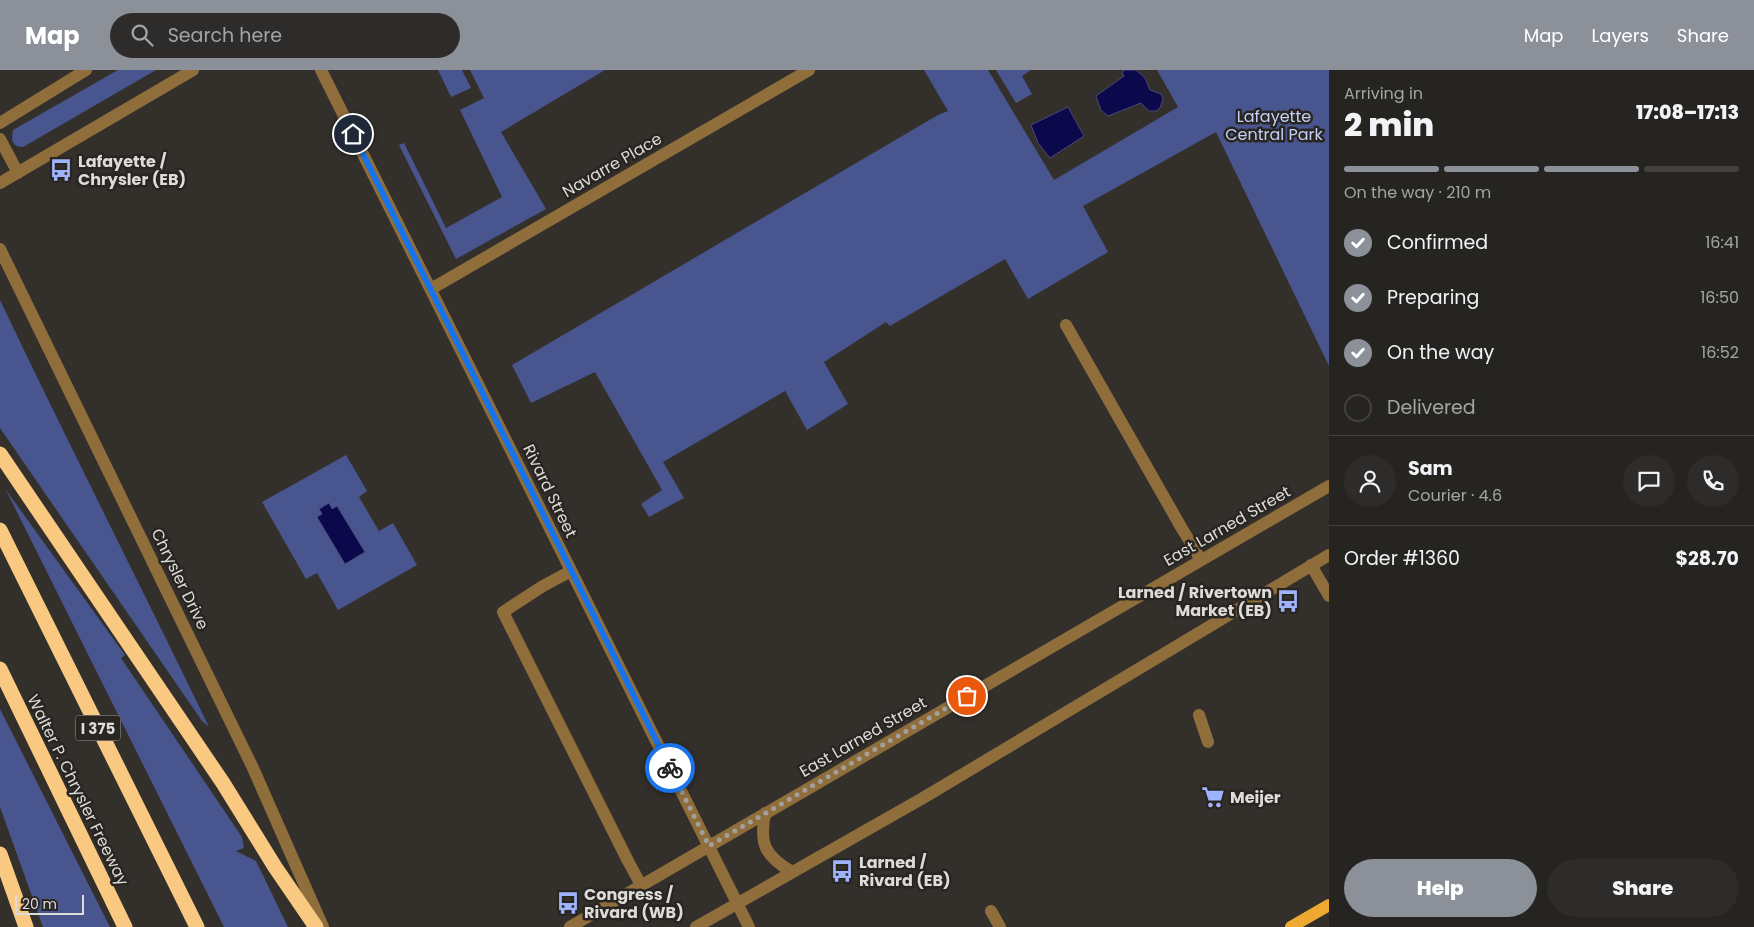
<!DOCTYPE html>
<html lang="en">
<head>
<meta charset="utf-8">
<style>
  body { margin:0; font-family:Poppins,sans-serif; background:#2e2c2a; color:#f1f3f6; height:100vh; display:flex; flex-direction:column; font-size:19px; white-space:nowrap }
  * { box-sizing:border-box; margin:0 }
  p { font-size:16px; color:#a4a4a5 }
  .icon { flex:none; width:28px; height:28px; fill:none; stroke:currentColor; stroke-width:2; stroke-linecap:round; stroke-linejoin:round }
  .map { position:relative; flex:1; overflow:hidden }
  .drawer { display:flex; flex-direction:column; background:#262421; width:425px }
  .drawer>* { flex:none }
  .scale { position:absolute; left:15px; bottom:12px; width:69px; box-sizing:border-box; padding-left:5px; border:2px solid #dddcd9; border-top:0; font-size:14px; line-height:18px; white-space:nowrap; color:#dddcd9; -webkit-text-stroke:4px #292622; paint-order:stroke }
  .pin { position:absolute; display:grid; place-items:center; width:42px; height:42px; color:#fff; margin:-21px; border:2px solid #fff; border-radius:50%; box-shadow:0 1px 5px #0007 }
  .courier { position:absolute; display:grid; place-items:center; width:50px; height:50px; margin:-25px; border:4px solid #1a73e8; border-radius:50%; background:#fff; color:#222; box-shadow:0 1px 6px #0007 }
  .head em { font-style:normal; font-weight:800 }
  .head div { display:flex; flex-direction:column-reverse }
  .head { display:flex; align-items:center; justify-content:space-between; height:85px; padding:0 15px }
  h1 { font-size:32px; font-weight:800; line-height:38px }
  .bar { display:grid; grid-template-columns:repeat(4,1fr); gap:8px 5px; align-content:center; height:60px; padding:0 15px }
  .bar i { height:6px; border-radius:4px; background:#42413f }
  .bar .current { background:#8c9099 }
  .bar p { grid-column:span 4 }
  .line { display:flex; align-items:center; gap:12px; padding:0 15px; border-top:1px solid #42413f }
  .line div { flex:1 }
  .round { display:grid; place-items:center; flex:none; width:52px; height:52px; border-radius:26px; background:#2e2c2a }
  ol { padding:0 15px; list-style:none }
  li { display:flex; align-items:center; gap:15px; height:55px }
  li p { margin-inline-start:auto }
  li .icon { padding:5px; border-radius:50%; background:#8c9099; color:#fff; stroke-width:4 }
  li:last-child { color:#a4a4a5 }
  li i { width:28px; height:28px; border:2px solid #42413f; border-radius:50% }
  .button { display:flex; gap:10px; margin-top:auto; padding:10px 15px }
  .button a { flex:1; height:58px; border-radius:30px; background:#8c9099; color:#fff; font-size:20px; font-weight:800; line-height:58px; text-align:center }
  .button a+a { background:#2e2c2a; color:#f1f3f6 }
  header { display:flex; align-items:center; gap:30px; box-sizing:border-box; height:70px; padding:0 25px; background:#8c9099; color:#fff }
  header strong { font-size:24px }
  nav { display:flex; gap:28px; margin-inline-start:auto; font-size:18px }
  .search { width:350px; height:45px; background:#2e2c2a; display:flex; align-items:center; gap:12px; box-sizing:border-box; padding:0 18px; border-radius:28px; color:#a4a4a5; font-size:19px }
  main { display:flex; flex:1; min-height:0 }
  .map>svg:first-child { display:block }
  .green { fill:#48558e }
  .water { fill:#0b084b; stroke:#4a4876 }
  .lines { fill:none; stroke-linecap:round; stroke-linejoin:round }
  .minor { stroke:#8f6e3c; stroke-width:12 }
  .major { stroke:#eea931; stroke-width:12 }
  .highway { stroke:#fac981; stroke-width:15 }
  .done { stroke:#a2a09c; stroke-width:5; stroke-dasharray:0 9 }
  .route { stroke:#1a73e8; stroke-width:6 }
  .labels { text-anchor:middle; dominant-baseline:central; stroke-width:5; stroke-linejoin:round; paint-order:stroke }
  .shield { fill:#292622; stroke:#a7a5a2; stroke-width:1 }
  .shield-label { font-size:15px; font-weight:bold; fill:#dddcd9 }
  .park-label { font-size:16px; fill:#c3cff8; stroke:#292622 }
  .poi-label { font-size:16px; font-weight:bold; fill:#dddcd9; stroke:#292622; text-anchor:start }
  .street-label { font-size:16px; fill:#dddcd9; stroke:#292622 }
</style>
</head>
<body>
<header>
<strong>Map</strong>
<div class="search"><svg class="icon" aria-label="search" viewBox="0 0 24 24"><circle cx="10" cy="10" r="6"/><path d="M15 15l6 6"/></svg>Search here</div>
<nav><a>Map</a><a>Layers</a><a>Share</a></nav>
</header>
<main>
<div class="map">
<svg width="1329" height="857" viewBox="0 0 1329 857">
  <rect width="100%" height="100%" fill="#33302c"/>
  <path class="green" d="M118,0h38l-133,77c-11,0 -12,-7 -10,-17z
    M438,0h24l9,18 -20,9z
    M470,0h135l-104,62 45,77 -90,50 -57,-114 5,-2 42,85 56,-31 -42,-87 24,-12z
    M924,0h64l66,110 124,-73 -21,-37h172v296l-113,-234 -133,74 25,46 -80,47 -23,-40 -115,67 -4,-4 -62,40 24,42 -41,26 -22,-39 -122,71 21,36 -35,19 -8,-13 21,-14 -67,-118 -64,31 -19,-38 426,-250 10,-4z
    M996,0h35l-9,6 10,18 -16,9z
    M0,230c68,143 140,284 209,427l-7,-6 -202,-293z
    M346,385l21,36 -8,6 20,34 14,-8 24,42 -79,45 -21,-37 -11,6 -44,-77z
    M6,420l119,165 -4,3 121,179 2,11 -8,3 20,10 32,66h-64z
    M0,639l110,218h-67l-43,-120z"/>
  <path class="water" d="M1125,0h11l9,8 5,12 11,4 2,5 -3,9 -4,3h-7l-8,-8 -33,13 -7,-6 -5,-14 28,-20 -2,-4z
    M1068,37l16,29 -34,22 -12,-15 -7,-18z
    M329,433l3,6 5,-3 28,46 -20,12 -28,-47 5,-3 -3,-5z"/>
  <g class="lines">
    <path class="minor" d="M321,0l428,857
      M0,53l86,-53
      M0,69l18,34
      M0,113l193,-113
      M0,179l253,519 70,159
      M431,219l378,-219
      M1066,255l115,202 20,33
      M1311,495l18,31
      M571,501l-28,15 -40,26 125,249 13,24
      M1199,645l9,27
      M765,743c-6,31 0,43 27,59
      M991,841l9,16
      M570,857l759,-441
      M696,857l227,-129 406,-243"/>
    <path class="major" d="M1291,857l38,-22"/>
    <path class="highway" d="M0,384l223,329 52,84 41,60
      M0,460l197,397
      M0,599l125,258
      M0,784l26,73"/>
  </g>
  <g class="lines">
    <path class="done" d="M670,698l39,78 258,-150"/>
    <path class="route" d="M353,64l317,634"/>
  </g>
  <defs>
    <symbol id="bus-bare" viewBox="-9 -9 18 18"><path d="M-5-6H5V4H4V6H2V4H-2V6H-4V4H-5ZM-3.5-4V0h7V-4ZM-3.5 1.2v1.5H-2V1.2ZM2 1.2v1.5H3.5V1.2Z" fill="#9fb3fd" stroke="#292622" stroke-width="2.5" paint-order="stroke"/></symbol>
    <symbol id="supermarket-bare" viewBox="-9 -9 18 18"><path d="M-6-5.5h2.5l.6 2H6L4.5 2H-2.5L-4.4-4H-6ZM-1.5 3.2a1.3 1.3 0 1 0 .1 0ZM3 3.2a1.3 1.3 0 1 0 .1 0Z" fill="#9fb3fd" stroke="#292622" stroke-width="2.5" paint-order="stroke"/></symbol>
  </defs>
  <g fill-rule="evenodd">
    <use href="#bus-bare" x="45" y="84" width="32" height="32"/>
    <use href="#bus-bare" x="1272" y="515" width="32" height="32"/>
    <use href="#supermarket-bare" x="1197" y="711" width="32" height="32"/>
    <use href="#bus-bare" x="826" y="785" width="32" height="32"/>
    <use href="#bus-bare" x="552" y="817" width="32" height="32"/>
  </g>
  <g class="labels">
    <rect class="shield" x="75.5" y="645.5" width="45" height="25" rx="4"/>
    <g class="shield-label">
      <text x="98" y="658">I 375</text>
    </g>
    <g class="park-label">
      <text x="1274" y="46">Lafayette<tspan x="1274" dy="18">Central Park</tspan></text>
    </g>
    <g class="poi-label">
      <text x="78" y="91">Lafayette /<tspan x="78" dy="18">Chrysler (EB)</tspan></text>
      <text x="1272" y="522" text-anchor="end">Larned / Rivertown<tspan x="1272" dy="18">Market (EB)</tspan></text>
      <text x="1230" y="727">Meijer</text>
      <text x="859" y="792">Larned /<tspan x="859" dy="18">Rivard (EB)</tspan></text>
      <text x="584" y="824">Congress /<tspan x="584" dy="18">Rivard (WB)</tspan></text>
    </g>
    <g class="street-label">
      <text transform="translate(612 95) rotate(-30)">Navarre Place</text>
      <text transform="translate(550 421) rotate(64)">Rivard Street</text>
      <text transform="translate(1227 456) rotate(-30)">East Larned Street</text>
      <text transform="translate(180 509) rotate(64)">Chrysler Drive</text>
      <text transform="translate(863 667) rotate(-30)">East Larned Street</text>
      <text transform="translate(78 720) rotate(64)">Walter P. Chrysler Freeway</text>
    </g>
  </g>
</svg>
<div class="scale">20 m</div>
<div class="pin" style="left:967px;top:626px;background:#ea580c"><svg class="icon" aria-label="bag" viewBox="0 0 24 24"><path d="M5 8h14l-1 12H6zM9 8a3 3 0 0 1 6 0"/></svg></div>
<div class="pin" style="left:353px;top:64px;background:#1f2937"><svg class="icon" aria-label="home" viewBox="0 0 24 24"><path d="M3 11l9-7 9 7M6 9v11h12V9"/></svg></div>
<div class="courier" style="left:670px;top:698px"><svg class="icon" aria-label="bike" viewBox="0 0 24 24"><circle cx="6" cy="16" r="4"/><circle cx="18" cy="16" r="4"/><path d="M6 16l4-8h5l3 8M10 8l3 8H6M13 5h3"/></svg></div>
</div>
<section class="drawer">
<div class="head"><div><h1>2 min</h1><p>Arriving in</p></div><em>17:08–17:13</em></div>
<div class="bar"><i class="current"></i><i class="current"></i><i class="current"></i><i></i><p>On the way · 210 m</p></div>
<ol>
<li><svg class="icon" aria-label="check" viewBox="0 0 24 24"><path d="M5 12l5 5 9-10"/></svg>Confirmed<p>16:41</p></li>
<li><svg class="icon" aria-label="check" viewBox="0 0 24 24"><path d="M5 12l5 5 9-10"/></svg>Preparing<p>16:50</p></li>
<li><svg class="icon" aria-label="check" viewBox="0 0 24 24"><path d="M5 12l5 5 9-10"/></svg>On the way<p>16:52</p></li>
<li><i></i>Delivered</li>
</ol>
<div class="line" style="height:90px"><a class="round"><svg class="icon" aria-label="person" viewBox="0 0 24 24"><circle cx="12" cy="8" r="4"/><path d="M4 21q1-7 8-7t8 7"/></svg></a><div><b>Sam</b><p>Courier · 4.6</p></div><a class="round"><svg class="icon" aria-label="chat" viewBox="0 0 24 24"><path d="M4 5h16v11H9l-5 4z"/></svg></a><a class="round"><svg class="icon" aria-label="phone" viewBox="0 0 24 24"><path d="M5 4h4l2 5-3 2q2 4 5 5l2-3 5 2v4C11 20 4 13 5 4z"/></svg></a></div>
<div class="line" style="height:65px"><div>Order #1360</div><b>$28.70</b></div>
<div class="button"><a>Help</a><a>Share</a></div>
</section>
</main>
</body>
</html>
